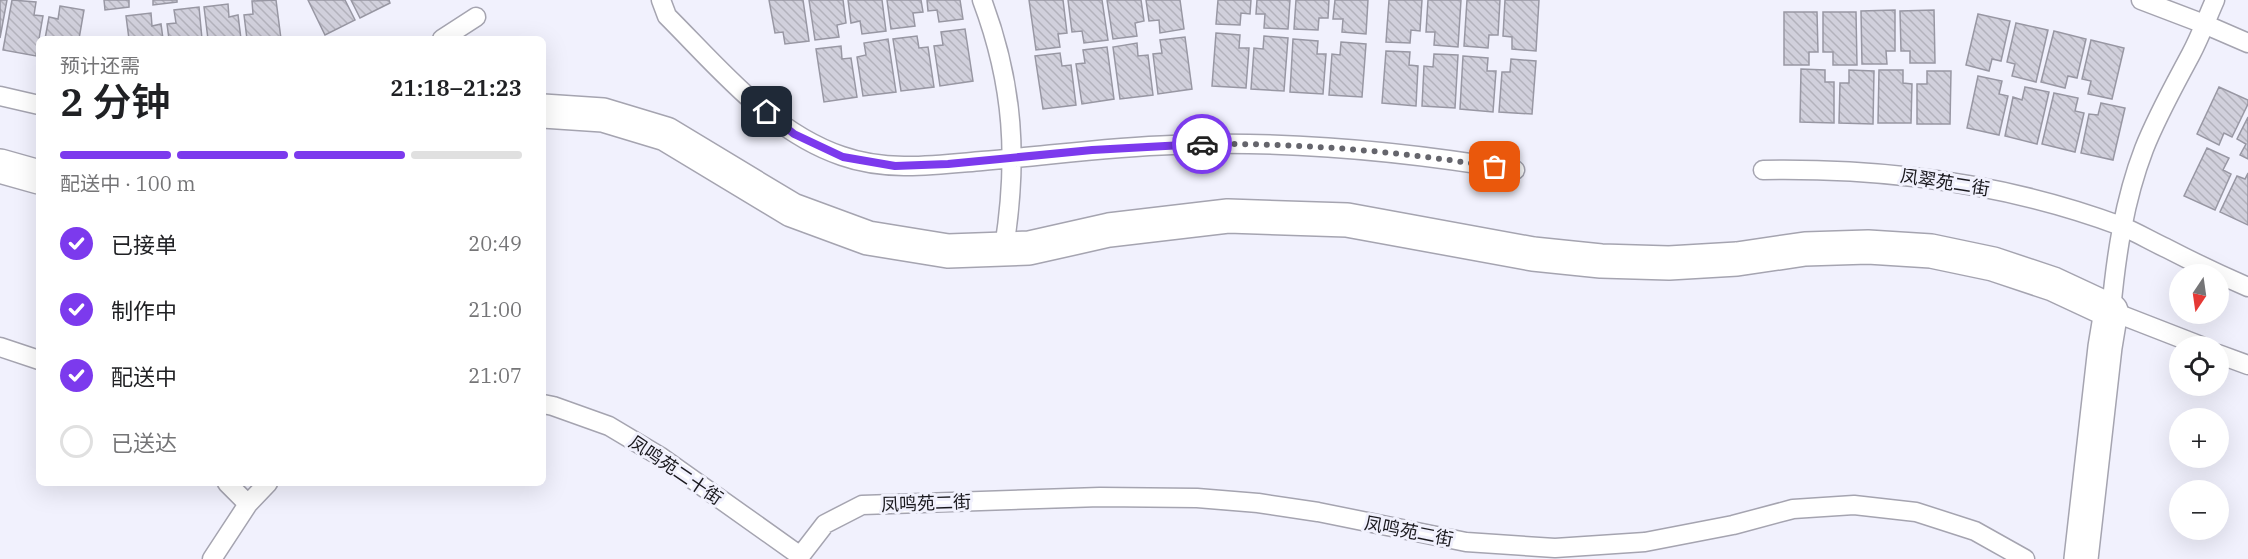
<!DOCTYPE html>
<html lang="zh">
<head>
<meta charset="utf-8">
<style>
  body { margin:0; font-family:"IBM Plex Serif","Noto Sans SC",serif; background:#f6f6f6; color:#202124; height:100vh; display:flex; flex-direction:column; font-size:22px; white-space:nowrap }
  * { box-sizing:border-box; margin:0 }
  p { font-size:20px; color:#757577 }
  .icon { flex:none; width:33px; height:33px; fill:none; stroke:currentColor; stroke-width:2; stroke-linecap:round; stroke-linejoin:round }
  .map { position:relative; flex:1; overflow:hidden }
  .sheet { position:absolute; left:36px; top:36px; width:510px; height:450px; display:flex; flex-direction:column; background:#fff; border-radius:9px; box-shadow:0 6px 24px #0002 }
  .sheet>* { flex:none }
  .needle { width:39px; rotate:193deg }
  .fabs { position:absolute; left:2169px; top:264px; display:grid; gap:12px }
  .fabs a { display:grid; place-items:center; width:60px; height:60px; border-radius:50%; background:#fff; box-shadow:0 6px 24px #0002; font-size:30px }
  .pin { position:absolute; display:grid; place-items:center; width:51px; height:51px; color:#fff; margin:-26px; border-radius:12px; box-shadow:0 3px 9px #0006 }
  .courier { position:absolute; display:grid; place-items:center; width:60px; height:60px; margin:-30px; border:4px solid #7c3aed; border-radius:50%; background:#fff; color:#222; box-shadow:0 2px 8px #0007 }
  .head em { font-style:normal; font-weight:600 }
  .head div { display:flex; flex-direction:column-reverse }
  .head { display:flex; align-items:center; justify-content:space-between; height:102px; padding:0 24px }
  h1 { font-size:39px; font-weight:600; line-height:45px }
  .bar { display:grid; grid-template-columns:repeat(4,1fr); gap:9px 6px; align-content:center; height:72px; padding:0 24px }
  .bar i { height:8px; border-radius:4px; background:#e0e0e0 }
  .bar .on { background:#7c3aed }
  .bar p { grid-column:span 4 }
  ol { padding:0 24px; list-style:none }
  li { display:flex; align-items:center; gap:18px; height:66px }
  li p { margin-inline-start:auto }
  li .icon { padding:6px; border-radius:50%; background:#7c3aed; color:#fff; stroke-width:4 }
  li:last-child { color:#757577 }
  li i { width:33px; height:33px; border:3px solid #e0e0e0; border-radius:50% }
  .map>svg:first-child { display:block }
  .building { fill:url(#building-back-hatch); stroke:#9897a3; stroke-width:1.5 }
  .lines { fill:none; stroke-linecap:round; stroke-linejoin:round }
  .service-casing { stroke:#a5a4b0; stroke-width:21 }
  .minor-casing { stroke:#a5a4b0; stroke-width:36 }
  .service { stroke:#fff; stroke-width:18 }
  .minor { stroke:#fff; stroke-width:33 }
  .done { stroke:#65656c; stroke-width:6; stroke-dasharray:0 10.8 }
  .route { stroke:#7c3aed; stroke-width:8 }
  .labels { text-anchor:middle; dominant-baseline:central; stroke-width:6; stroke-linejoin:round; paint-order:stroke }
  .street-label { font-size:18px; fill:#1a191e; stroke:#f1f1fd }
</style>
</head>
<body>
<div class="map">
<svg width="2248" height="559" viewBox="0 0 2248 559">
  <defs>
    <pattern id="building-back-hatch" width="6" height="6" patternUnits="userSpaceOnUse" patternTransform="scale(1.5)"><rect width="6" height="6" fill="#d1d0dc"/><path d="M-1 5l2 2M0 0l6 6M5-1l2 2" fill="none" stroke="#b3b2bc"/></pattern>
  </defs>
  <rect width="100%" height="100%" fill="#f1f1fd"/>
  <path class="building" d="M0,0h7l-7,38z
    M12,0l24,2 -2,13 9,1 -7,40 -33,-6z
    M104,0h25v7l-24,3z
    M153,0h24v2l-24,3z
    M276,0l5,39h-34l-3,-24 9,-1 -1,-13z
    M308,0h37l10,20 -30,15z
    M351,0h38l1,3 -30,15z
    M769,0h34l6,41 -24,3 -2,-12 -8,1z
    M809,0h34l3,23 -9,2 2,12 -24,3z
    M848,0h34l4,31 -24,3 -2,-13 -9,2z
    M887,0h34l2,12 -10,1 2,13 -24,3z
    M927,0h33l3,19 -24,3 -2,-12 -9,1z
    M1029,0h34l4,33 -9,1 2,13 -24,3z
    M1068,0h34l6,40 -24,3 -2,-12 -10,1z
    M1107,0h34l3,21 -9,2 2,13 -24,3z
    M1146,0h34l4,29 -24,4 -1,-13 -10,1z
    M1218,0h33l-1,14 -9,-1 -1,12 -24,-1z
    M1257,0h33l-2,29 -24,-1 1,-14h-9z
    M1296,0h33l-1,18h-9l-1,12 -24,-1z
    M1335,0h33l-2,34 -24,-2 1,-13h-10z
    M1389,0h33l-2,31 -9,-1 -1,13 -24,-1z
    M1428,0h33l-3,47 -24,-2 1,-13h-9z
    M1467,0h33l-2,35h-9l-1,13 -24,-2z
    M1505,0h34l-3,51 -24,-2v-12l-9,-1z
    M228,4l1,13 9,-2 3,24h-33l-4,-32z
    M60,6l24,4 -5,29h-34l4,-22 9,2z
    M199,7l3,32h-33l-2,-15 9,-1 -2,-13z
    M1895,10v41h-9l1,13h-25l-1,-53z
    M1934,10l1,53h-25v-12h-9l-1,-40z
    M1784,12h33l1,40h-9v13h-25z
    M1823,12h33l1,53h-24v-13h-10z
    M151,13l1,13 9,-2 2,15h-34l-3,-23z
    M1978,14l32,7 -9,40 -9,-2 -3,12 -23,-6z
    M2016,23l32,7 -12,52 -24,-6 3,-12 -8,-2z
    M965,29l8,52 -33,5 -6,-40 9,-1 -2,-13z
    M2054,31l32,8 -9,39 -9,-2 -3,12 -24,-6z
    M1216,33l24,2 -1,13h10l-3,40 -34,-2z
    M917,36l2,12 9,-1 6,40 -33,4 -8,-52z
    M1264,36l24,2 -4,53 -33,-2 3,-41 9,1z
    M1185,37l7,52 -34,5 -5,-40 9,-1 -2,-13z
    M888,39l8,53 -33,4 -6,-39 9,-2 -2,-12z
    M1293,39l25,2 -1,13h9l-3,40 -33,-2z
    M2091,40l33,8 -12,51 -24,-5 3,-13 -9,-2z
    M1341,42l25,2 -4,53 -33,-2 3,-41 8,1z
    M1137,43l1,13 10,-1 5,40 -33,4 -7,-52z
    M841,46l1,13 9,-1 6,39 -33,5 -8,-53z
    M1107,47l7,52 -32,5 -6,-40 9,-1 -2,-13z
    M1386,51l24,1 -1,13 9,1 -2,40 -34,-3z
    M1060,53l2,13 9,-1 5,40 -33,4 -8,-53z
    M1434,54l24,1 -3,53 -33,-2 2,-40 9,1z
    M1463,56l25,2 -1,13h9l-3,41 -33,-3z
    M1511,59l25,2 -4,53 -33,-2 3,-40h8z
    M1801,69l24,1v12h9v41l-34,-1z
    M1849,70l25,1 -1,53 -34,-1 1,-40h9z
    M1879,70h24v13l9,1 -1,39h-33z
    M1927,71h24l-1,53h-33v-40h10z
    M1978,76l24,5 -3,13 9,2 -9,39 -32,-7z
    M2025,87l24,5 -12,52 -32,-8 8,-39 9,3z
    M2219,87l29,13v4l-16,33 -8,-4 -5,12 -22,-11z
    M2054,93l24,5 -3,13 9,2 -9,39 -33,-8z
    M2101,103l24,5 -12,52 -32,-7 8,-39 9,1z
    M2248,117v42l-8,-4 6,-11 -9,-5z
    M2207,148l22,10 -6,12 8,4 -16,36 -31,-14z
    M2248,173v52l-28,-13 17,-36 8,3z"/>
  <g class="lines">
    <defs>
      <path id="service" d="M661,0l6,16c52,52 104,116 175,140 45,16 94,9 140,5 63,-5 126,-14 190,-16 115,-5 229,6 343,25
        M982,0c32,85 36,160 22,248
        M2141,0l63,24 44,19
        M442,39l34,-22
        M0,96l39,9
        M1763,170c121,-2 243,13 358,56 15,6 30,15 45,22 27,14 54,27 82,39
        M2201,346l-90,-35c5,-55 13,-110 33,-162 13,-33 30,-63 47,-95 9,-17 16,-36 24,-54
        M0,347l39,13
        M2218,354l30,11
        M543,404l10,2 56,20 52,31 138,98
        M227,483l21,21
        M212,559l36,-55 20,-21
        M798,559l27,-35 37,-19 238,-8 97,1 61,5 60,9 148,30 89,6 90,-6 88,-17 60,-16 61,-4 62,7 59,19 50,28"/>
      <path id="minor" d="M543,111l60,4 63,19 126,76 76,28 80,13 81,-3 80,-18 119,-14 119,4 186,34 68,7 68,2 68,-4 68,-10 63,-2 63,4 62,13 60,20 58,27 -6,36 -24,212
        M0,166l39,11"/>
    </defs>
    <use href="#service" class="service-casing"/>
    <use href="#minor" class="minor-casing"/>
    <use href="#service" class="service"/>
    <use href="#minor" class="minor"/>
  </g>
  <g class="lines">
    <path class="done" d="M1202,144c98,-1 196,7 293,23"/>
    <path class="route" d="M767,112l27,22 49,23 52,9 53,-2 144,-14 110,-6"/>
  </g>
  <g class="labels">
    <g class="street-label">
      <text transform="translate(1945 182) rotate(9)">凤翠苑二街</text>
      <text transform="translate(676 470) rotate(34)">凤鸣苑二十街</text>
      <text transform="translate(926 503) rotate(-2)">凤鸣苑二街</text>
      <text transform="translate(1409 531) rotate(11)">凤鸣苑二街</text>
    </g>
  </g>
</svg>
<div class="fabs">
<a><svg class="needle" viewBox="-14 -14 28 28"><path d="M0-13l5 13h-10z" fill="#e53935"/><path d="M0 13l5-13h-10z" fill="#757577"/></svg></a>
<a><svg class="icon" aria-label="locate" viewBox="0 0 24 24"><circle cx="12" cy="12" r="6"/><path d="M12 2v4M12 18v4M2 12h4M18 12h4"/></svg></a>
<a>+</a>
<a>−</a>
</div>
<div class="pin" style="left:1495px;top:167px;background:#ea580c"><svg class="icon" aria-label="bag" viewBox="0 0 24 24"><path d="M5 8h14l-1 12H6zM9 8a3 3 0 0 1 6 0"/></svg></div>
<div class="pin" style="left:767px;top:112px;background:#1f2937"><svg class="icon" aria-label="home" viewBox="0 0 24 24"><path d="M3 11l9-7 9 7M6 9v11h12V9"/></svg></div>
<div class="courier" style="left:1202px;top:144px"><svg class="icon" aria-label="car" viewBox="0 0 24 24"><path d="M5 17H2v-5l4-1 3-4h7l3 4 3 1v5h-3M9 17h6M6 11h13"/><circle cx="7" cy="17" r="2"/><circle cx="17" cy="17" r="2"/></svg></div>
<section class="sheet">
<div class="head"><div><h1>2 分钟</h1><p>预计还需</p></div><em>21:18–21:23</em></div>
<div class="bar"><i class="on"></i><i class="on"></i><i class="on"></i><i></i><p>配送中 · 100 m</p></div>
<ol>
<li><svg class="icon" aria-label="check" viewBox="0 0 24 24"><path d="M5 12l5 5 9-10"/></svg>已接单<p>20:49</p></li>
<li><svg class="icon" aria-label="check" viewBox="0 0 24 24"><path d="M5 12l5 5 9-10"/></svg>制作中<p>21:00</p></li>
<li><svg class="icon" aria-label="check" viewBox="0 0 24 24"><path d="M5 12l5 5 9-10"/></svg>配送中<p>21:07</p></li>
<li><i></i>已送达</li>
</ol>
</section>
</div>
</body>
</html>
